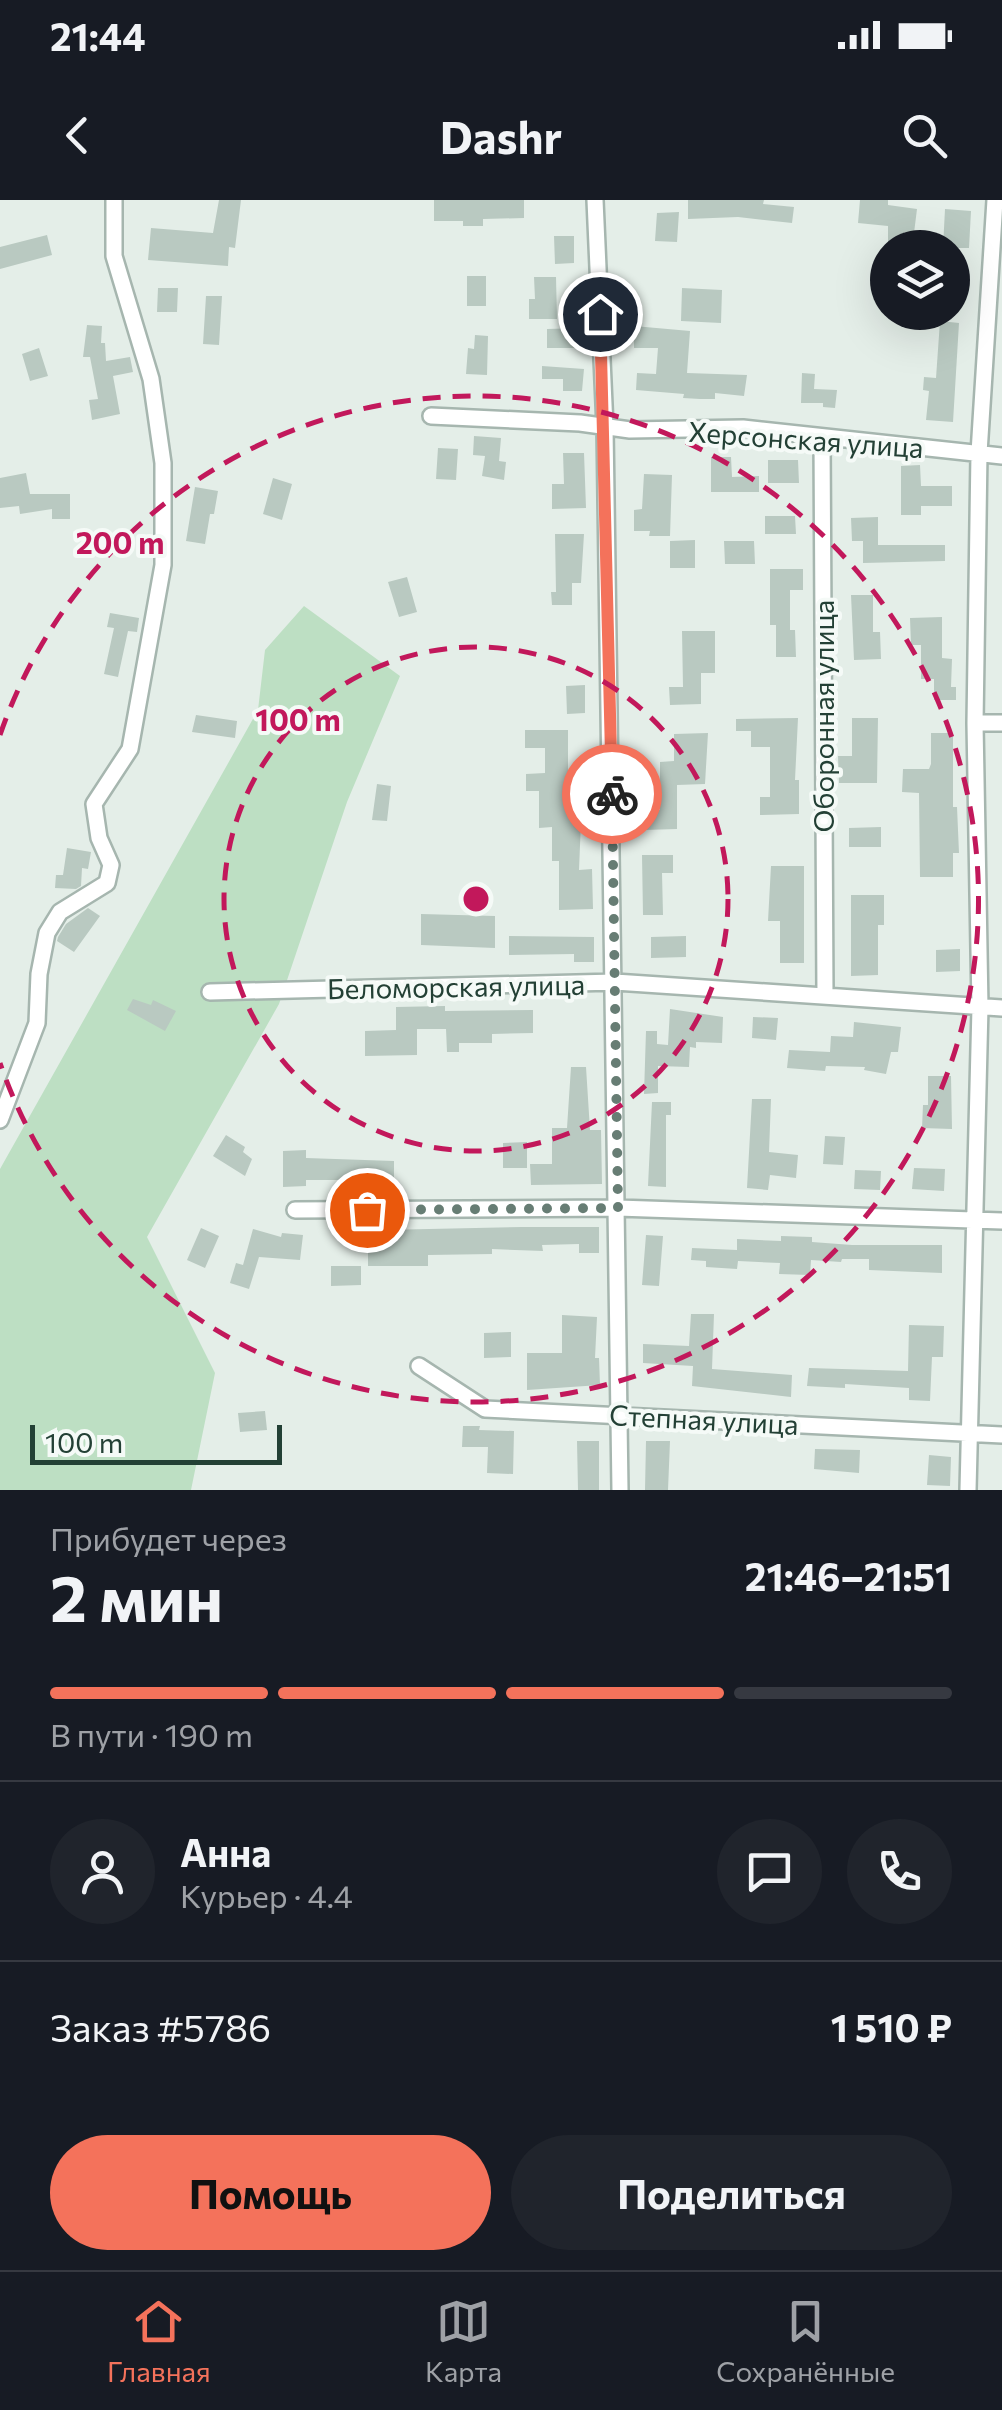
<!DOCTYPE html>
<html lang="ru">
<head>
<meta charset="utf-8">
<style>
  body { margin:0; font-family:Commissioner,sans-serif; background:#20242c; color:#f1f3f6; height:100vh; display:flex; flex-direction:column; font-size:38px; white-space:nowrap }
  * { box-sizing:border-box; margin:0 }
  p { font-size:32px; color:#9ea1a6 }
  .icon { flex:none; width:55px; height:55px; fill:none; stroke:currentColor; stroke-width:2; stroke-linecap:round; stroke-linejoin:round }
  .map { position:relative; height:1290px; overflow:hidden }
  .details { display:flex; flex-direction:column; background:#171b24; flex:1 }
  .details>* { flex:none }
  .fabs { position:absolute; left:870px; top:30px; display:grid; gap:20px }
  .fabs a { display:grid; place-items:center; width:100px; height:100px; border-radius:50%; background:#171b24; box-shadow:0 10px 40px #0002; font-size:50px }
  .scale { position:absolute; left:30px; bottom:25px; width:252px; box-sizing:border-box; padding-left:10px; border:5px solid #234035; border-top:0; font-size:28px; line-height:35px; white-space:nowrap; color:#234035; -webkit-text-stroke:8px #f5faf7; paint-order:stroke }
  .pin { position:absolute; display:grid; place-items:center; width:85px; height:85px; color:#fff; margin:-42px; border:5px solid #fff; border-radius:50%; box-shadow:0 2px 10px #0007 }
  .courier { position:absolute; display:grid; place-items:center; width:100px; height:100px; margin:-50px; border:8px solid #f4725b; border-radius:50%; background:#fff; color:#222; box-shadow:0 2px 12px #0007 }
  .summary em { font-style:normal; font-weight:700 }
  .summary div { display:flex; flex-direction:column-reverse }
  .summary { display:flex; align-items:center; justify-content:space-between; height:170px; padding:0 50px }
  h1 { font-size:65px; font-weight:700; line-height:75px }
  .bar { display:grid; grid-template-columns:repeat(4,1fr); gap:15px 10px; align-content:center; height:120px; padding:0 50px }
  .bar i { height:12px; border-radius:8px; background:#363941 }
  .bar .selected { background:#f4725b }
  .bar p { grid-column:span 4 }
  .line { display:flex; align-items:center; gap:25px; padding:0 50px; border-top:2px solid #363941 }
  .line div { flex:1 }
  .round { display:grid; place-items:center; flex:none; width:105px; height:105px; border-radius:52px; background:#20242c }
  .action { display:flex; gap:20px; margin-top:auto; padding:20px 50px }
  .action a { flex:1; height:115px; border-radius:60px; background:#f4725b; color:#111; font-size:40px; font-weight:700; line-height:115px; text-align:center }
  .action a+a { background:#20242c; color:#f1f3f6 }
  .status { display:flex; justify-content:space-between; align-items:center; height:70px; padding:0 50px; background:#171b24; direction:ltr }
  .status svg { height:28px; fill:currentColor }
  header { display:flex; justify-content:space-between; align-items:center; height:130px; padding:0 50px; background:#171b24; font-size:45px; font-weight:700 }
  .tabs { display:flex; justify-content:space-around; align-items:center; height:140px; border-top:2px solid #363941; background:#171b24; font-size:28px; color:#9ea1a6 }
  .tabs a { display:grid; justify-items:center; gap:5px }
  .tabs .selected { color:#f4725b }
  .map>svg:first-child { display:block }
  .green { fill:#bddfc3 }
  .building { fill:#b9c9c1 }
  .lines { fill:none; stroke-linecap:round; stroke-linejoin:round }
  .minor-casing { stroke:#a6b6af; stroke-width:20 }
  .minor { stroke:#fff; stroke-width:15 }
  .done { stroke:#677d74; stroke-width:10; stroke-dasharray:0 18 }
  .route { stroke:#f4725b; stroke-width:12 }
  .ring { fill:none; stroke:#c2185b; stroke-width:5; stroke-dasharray:18 12 }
  .labels { text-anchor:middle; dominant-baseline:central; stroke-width:8; stroke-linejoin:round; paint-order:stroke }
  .street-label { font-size:28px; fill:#234035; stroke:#f5faf7 }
  .centre { fill:#c2185b; stroke:#f5faf7; stroke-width:5 }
  .ring-label { font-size:30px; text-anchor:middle; font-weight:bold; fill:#c2185b; stroke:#f5faf7; stroke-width:8; stroke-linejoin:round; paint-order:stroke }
</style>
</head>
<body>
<div class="status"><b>21:44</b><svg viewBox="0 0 49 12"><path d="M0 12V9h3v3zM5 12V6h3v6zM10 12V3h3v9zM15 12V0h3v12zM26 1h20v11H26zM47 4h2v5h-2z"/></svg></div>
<header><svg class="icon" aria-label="back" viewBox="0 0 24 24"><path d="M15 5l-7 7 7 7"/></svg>Dashr<svg class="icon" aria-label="search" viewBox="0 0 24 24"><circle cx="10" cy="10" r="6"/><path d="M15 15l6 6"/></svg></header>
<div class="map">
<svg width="1002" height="1290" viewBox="0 0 1002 1290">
  <rect width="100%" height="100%" fill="#e4eee8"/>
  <path class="green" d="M304,406l96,70 -53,126 -68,202 -132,233 68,136 -24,117h-191v-321l258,-459 7,-60z"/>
  <path class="building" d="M219,0h22l-6,48 -6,-1 -1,19 -80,-6 3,-32 62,5z
    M434,0h90v18l-41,1v7h-20v-5h-29z
    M688,0h76l-1,4 31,3 -2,16 -54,-6 -50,2z
    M860,0h28v5l29,4 -3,24 -10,-1 -1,16h-15v-22l-30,-3z
    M945,9l26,2 -2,37h-26z
    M679,12l-2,30 -22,-1 2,-28z
    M47,35l5,20 -52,14v-22z
    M554,36h20v27l-19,1z
    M467,76h19v30h-19z
    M534,77h22l1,42h-28v-20h6z
    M158,88h20l-1,24h-20z
    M682,88l40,2 -1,33 -40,-2z
    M206,96h16l-3,49 -16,-1z
    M940,121l19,2 -6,99 -27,-2 3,-29 -6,-1 1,-13 12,1z
    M87,125l15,1 -1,17h4l1,18 24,-4 3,15 -20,4 7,38 -28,6 -3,-20 9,-1 -8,-42h-7z
    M634,126l56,5 -3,42 60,2 -3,21 -29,-3v6h-15l-17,-1 1,-4 -48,-4 1,-17 19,1 2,-26h-24z
    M581,128v20h-34v-19z
    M475,135l13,1 -1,39 -21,-1 2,-26 6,1z
    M39,148l9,28 -18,5 -8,-27z
    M542,166l42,3 -2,22h-19v-12h-21z
    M802,173l13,1 -1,15 23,1 -2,18 -12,-1v-4h-22z
    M474,236l27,2 -2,23 7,1 -2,18 -22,-4 3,-20 -12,-1z
    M438,248l20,1 -2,31 -20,-1z
    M563,253h21l2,55 -34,1v-25h12z
    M711,257h20l1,20 27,-1v16h-48z
    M768,260h30l1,23h-31z
    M920,265l1,21h31v20h-31v9h-20v-49z
    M26,273l4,21h40v25h-18v-10l-32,5 -1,-8 -19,2v-30z
    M644,274l28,1 -2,61h-21l1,-5h-16v-21l8,-1z
    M273,278l19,6 -10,36 -19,-6z
    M195,287l23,4 -4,23h-4l-5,30 -19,-3z
    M765,316h30l1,18h-31z
    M878,317v28h67v16l-82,2v-22h-11l-1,-23z
    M555,334h29l-3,49h-9v22h-20l-1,-13h5z
    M695,340v28h-25v-27z
    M724,341h30l1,23h-30z
    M770,369h33v21h-13v40h5l1,27h-20v-32h-6z
    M407,377l10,35 -18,5 -11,-35z
    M851,395h22v37h7l1,27 -27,1z
    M110,413l29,5 -2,14 -9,-1 -10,46 -14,-3 10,-46 -7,-1z
    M942,417v41l10,1 -1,28h5v13h-22v-21h-13v-34h-10l-1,-27z
    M682,431h33v42h-14v31l-31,1 -1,-18h14z
    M585,485v28l-18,1 -1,-28z
    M196,515l41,6 -2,17 -43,-6z
    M798,518l-3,62h4v34l-39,1v-18h10v-50h-19v-16h-15v-12z
    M852,518h26l-1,65h-38l-1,-27h14z
    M525,530h43v42h15l-4,98 13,-1 1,40 -34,1v-49h-7v-34l-13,1v-37h-13v-17l19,-1v-25h-20z
    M708,533l-3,51 -28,1v44l-33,1v-20h16v-48l14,-1v-27z
    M931,533h22v74h4l2,46h-6v24h-33l-1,-84 -17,-1 1,-23h26l2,-5z
    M377,584l14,2 -4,35 -15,-1z
    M881,627v20h-32v-19z
    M67,648l24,4 -3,17 -6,-1 -1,18 -5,3 -21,-1 1,-13h7z
    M642,655h31v18h-11l1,42h-20z
    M771,666h33v97h-24v-42h-12z
    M851,695h33v30h-6v50l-27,1z
    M88,708l12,8 -26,36 -17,-11 1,-4 8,-13z
    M421,714l74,2v32l-74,-3z
    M509,736l85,1v25h-20v-8l-65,1z
    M686,736v21l-35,1v-21z
    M960,749v22l-24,1v-22z
    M133,799l18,6 2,-5 23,11 -11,20 -38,-21z
    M445,806v5l88,-1v23l-41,1v9h-33v9h-12l-1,-23h-29v26l-52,1v-25l31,-1v-23z
    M670,809l53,8 -1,26 -26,-1v6l-6,-1 -1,20 -31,-1v27l-14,1 2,-63h11v13l11,1z
    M753,817l25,1 -2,22 -24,-2z
    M854,822l47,5 -3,25h-7l-5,22 -22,-4 1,-3 -39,-1 -1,5 -38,-3 2,-18 41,2 1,-16 22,1z
    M571,867h15l4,63h11l1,54 -71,1 -1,-21h22v-36h15z
    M928,876h23l1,53 -30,-1 1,-23h5z
    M752,899h19l-2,53 29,3 -2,23 -26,-3 -2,15 -21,-2z
    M652,902h19v13h-5v72l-18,-1z
    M226,935l19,12 -2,5 9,7 -7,17 -32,-20z
    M825,936l20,1 -2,28 -20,-1z
    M527,942v26h-24v-25z
    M306,950v8l88,3v19h-88v6l-23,1v-36z
    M914,968l31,1 -1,22 -32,-2z
    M855,970l26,1 -1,19 -26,-1z
    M522,1027h77v26h-20v-9l-37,1 1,6 -51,-2v5l-64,1v11h-60v-30h15v-6z
    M201,1028l18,8 -14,32 -18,-8z
    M253,1029l28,8 1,-4 21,2 -3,25 -41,-3 -10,32 -19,-6 6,-20 7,2z
    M646,1035l17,1 -4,50 -17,-1z
    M781,1036l31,1v5l40,3h90v28l-73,-3v-11h-27l-1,3 -30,-2 -1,15 -31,-1 1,-11 -42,-2 -1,8 -31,-2v-6l-15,-1 1,-12 45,2v-11l44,2z
    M331,1066h30v19l-30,1z
    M691,1114h23l-2,55 80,6 -1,22 -99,-11 1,-20 -50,-3v-19l46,2z
    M562,1115l35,2 -2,41h4l1,27 -73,5v-37h35z
    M909,1125l35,1 -1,31h-11l-2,44 -21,-1v-12l-64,-4v4l-38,-2 2,-18 99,3z
    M511,1132v25l-27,1v-25z
    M265,1211l2,19 -27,2 -2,-19z
    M463,1226h17l-1,4 35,1 -1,43 -26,-1 1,-26h-26z
    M577,1241h22v49h-21z
    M646,1241h24l-2,49h-23z
    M815,1249l45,1 -1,23 -45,-4z
    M929,1255l22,2 -1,29 -23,-1z"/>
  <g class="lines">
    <defs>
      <path id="minor" d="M595,0l10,227 15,1063
        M431,216l149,7 50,7 113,-2 259,28
        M822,237l3,559
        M975,523h27
        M210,792l405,-10 387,26
        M0,920l37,-97 2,-49 8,-41 13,-21 47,-29 4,-18 -12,-27 -5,-34 36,-55 33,-184v-102l-12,-84 -37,-123v-56
        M295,1010l323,-2 384,13
        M419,1166l66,43 517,26
        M968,1290l12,-483 -5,-284 4,-270 16,-253"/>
    </defs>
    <use href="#minor" class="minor-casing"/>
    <use href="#minor" class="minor"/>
  </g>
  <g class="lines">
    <path class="done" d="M367,1010l251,-2 -6,-414"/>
    <path class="route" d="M600,114l12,480"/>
  </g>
  <g class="ring">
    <circle cx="476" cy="699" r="252"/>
    <path d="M0 535A503 503 0 1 1 0 863"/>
  </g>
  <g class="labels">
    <g class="street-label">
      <text transform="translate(806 239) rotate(4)">Херсонская улица</text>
      <text transform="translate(823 516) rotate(-90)">Оборонная улица</text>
      <text transform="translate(456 786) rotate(-1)">Беломорская улица</text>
      <text transform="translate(704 1219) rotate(3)">Степная улица</text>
    </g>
  </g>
  <circle cx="476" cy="699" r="15" class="centre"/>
  <g class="ring-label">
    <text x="120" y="354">200 m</text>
    <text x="298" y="531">100 m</text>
  </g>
</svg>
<div class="fabs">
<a><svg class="icon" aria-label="layers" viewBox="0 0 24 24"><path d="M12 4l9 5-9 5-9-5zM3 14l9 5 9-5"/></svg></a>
</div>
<div class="scale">100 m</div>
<div class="pin" style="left:367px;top:1010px;background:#ea580c"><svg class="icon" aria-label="bag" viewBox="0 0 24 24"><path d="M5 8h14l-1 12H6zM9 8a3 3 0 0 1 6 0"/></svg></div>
<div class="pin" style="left:600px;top:114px;background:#1f2937"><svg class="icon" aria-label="home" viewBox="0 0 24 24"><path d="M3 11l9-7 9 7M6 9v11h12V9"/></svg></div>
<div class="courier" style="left:612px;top:594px"><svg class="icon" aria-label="bike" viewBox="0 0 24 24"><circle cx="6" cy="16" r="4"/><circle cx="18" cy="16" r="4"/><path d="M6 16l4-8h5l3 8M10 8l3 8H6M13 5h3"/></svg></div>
</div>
<section class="details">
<div class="summary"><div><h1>2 мин</h1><p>Прибудет через</p></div><em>21:46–21:51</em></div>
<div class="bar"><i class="selected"></i><i class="selected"></i><i class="selected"></i><i></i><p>В пути · 190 m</p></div>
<div class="line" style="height:180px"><a class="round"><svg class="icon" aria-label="person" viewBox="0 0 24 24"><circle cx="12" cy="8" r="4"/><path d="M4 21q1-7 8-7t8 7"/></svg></a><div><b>Анна</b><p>Курьер · 4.4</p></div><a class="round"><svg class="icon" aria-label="chat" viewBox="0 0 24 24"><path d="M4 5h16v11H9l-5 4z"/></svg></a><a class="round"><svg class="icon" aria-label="phone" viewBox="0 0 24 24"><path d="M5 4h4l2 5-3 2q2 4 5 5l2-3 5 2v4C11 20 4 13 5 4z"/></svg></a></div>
<div class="line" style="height:130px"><div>Заказ #5786</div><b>1 510 ₽</b></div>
<div class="action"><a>Помощь</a><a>Поделиться</a></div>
</section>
<nav class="tabs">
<a class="selected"><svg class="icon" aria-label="home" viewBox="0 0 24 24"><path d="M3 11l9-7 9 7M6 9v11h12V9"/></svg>Главная</a>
<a><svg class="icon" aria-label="map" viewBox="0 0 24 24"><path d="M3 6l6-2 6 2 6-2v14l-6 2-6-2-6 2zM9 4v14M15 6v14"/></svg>Карта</a>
<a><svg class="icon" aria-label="saved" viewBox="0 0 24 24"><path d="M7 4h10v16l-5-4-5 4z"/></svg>Сохранённые</a>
</nav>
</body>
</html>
